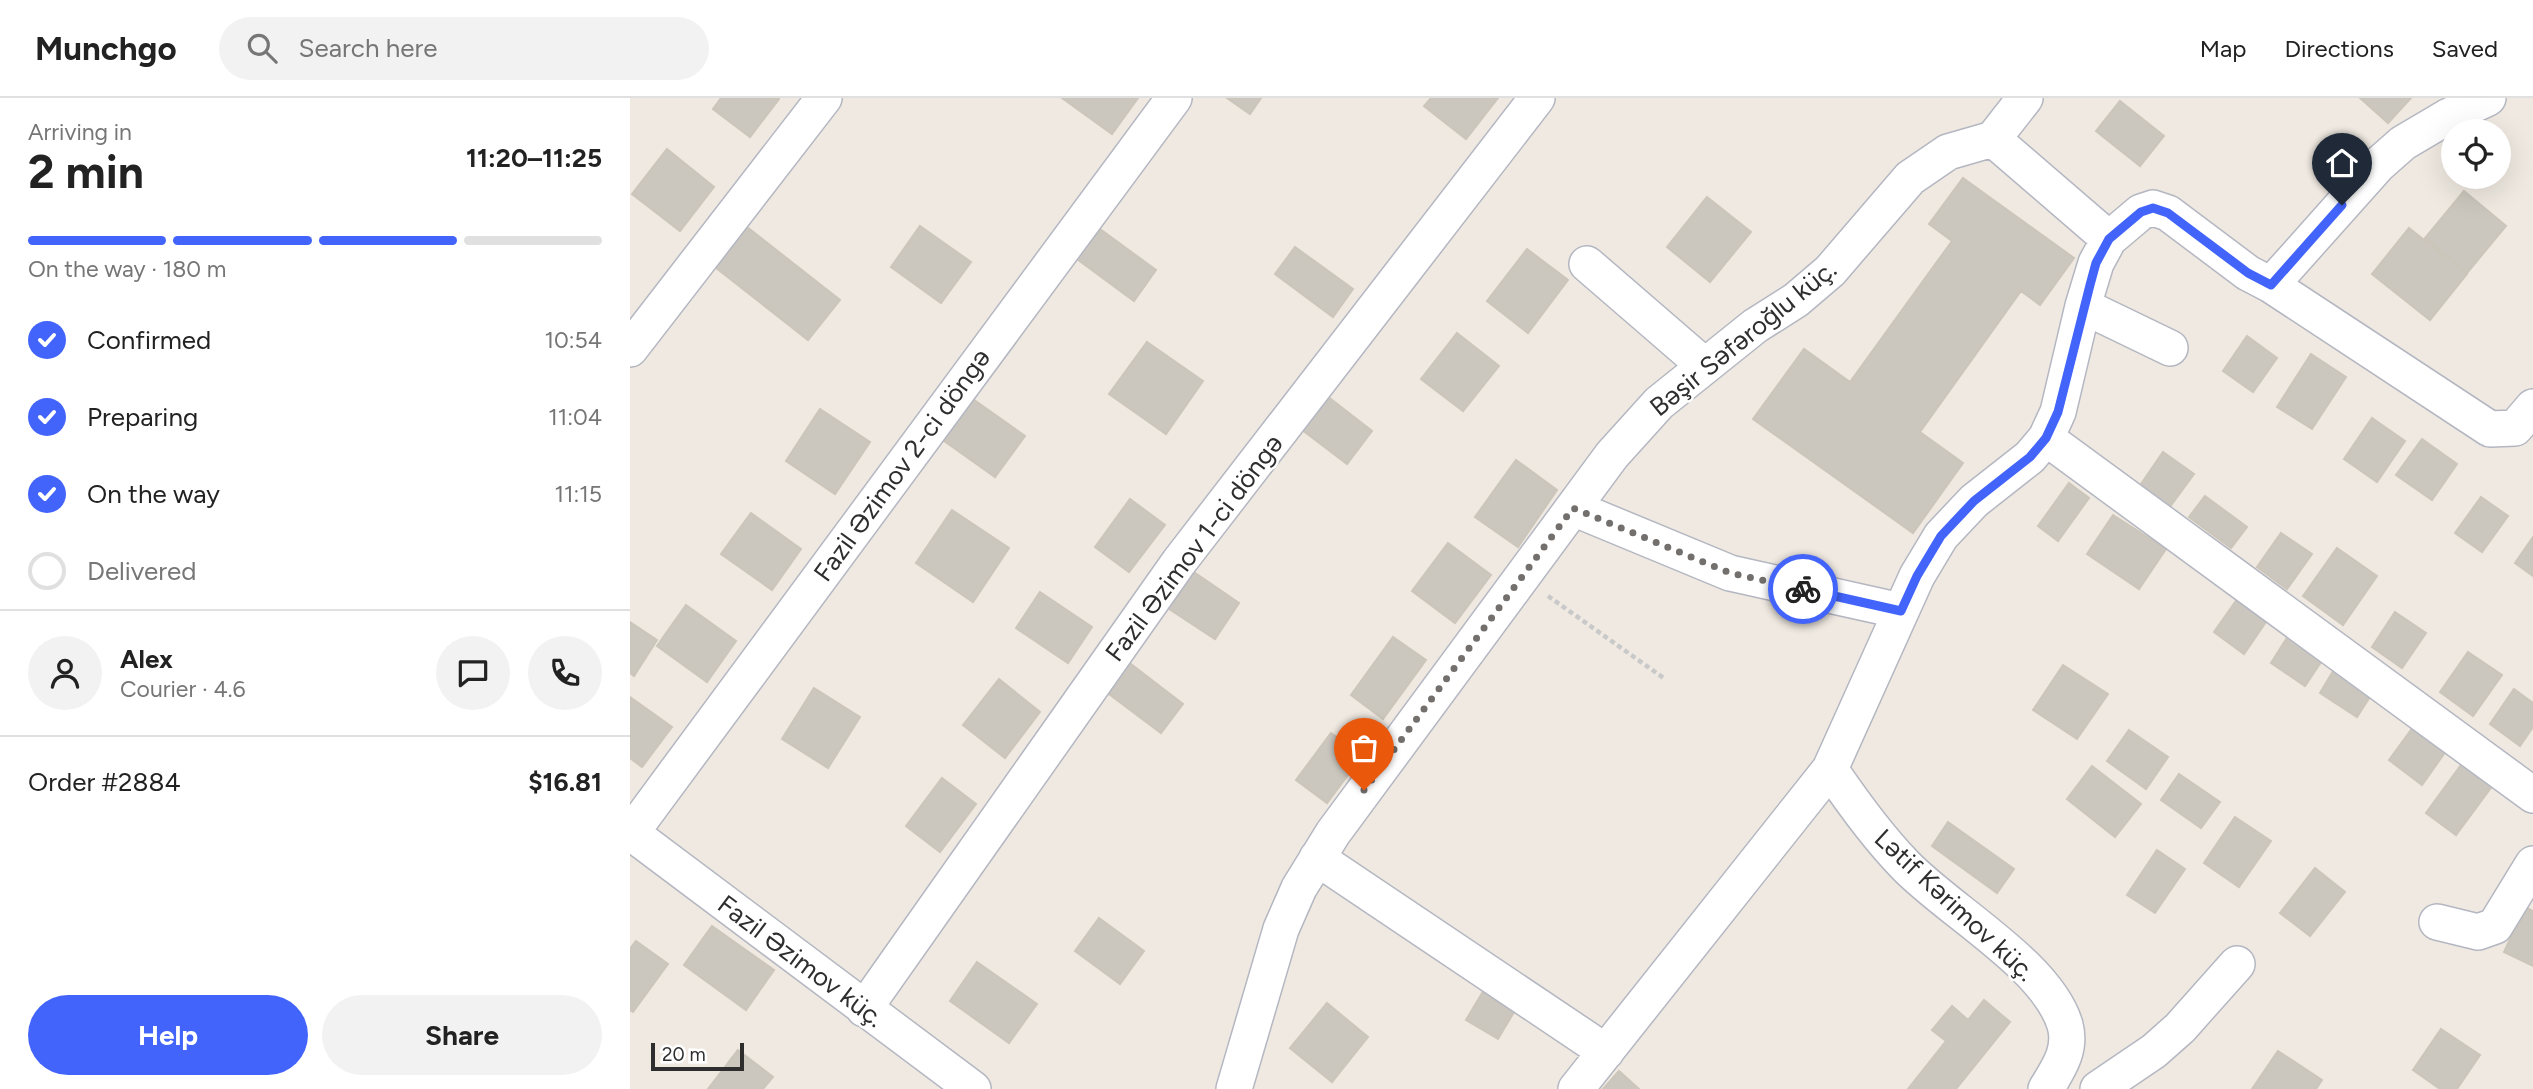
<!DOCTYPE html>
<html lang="en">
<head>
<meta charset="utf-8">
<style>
  body { margin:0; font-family:Figtree,sans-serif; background:#f2f2f2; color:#222; height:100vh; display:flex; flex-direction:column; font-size:26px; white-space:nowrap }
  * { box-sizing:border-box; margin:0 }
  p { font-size:23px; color:#767676 }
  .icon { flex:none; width:38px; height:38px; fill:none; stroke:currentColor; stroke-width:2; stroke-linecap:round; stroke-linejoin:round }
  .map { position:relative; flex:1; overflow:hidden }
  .side { display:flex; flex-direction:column; background:#fff; width:630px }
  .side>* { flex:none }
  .tools { position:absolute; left:1811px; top:21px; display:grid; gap:14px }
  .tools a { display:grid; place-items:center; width:70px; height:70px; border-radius:50%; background:#fff; box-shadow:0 7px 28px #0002; font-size:35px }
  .scale { position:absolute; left:21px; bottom:18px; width:93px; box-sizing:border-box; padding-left:7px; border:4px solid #2e2e2e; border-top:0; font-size:19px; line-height:24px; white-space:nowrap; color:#2e2e2e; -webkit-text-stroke:5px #fff; paint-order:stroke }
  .pin { position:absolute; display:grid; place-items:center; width:60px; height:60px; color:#fff; margin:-72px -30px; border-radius:50% 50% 50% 0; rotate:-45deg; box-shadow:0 0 7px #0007 }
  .pin .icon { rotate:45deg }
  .courier { position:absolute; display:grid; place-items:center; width:70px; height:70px; margin:-35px; border:5px solid #4264fb; border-radius:50%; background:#fff; color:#222; box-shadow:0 2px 9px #0007 }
  .summary em { font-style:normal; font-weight:700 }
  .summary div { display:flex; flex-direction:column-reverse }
  .summary { display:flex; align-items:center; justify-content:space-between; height:119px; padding:0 28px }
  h1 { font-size:46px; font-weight:700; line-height:52px }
  .bar { display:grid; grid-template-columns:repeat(4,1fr); gap:10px 7px; align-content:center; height:84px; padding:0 28px }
  .bar i { height:9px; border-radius:5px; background:#e0e0e0 }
  .bar .active { background:#4264fb }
  .bar p { grid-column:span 4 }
  .line { display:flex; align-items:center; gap:18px; padding:0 28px; border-top:2px solid #e0e0e0 }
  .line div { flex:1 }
  .round { display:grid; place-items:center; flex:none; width:74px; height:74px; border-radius:37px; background:#f2f2f2 }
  ol { padding:0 28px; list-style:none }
  li { display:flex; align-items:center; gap:21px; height:77px }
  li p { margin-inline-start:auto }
  li .icon { padding:7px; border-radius:50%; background:#4264fb; color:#fff; stroke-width:4 }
  li:last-child { color:#767676 }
  li i { width:38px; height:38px; border:4px solid #e0e0e0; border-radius:50% }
  .cta { display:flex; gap:14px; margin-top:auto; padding:14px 28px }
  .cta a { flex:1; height:80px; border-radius:42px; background:#4264fb; color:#fff; font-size:28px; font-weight:700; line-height:80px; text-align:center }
  .cta a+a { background:#f2f2f2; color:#222 }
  header { display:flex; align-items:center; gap:42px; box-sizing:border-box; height:98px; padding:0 35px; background:#fff; border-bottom:2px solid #e0e0e0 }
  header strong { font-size:33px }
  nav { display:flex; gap:38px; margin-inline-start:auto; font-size:24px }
  .search { width:490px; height:63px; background:#f2f2f2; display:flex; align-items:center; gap:18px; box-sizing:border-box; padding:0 24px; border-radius:38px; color:#767676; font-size:26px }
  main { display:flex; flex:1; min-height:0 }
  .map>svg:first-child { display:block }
  .building { fill:#cbc7bf; stroke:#cbc5ba; stroke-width:2 }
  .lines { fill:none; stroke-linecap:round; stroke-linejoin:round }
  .street-casing { stroke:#b4b7c1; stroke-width:38 }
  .path { stroke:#c9c9c9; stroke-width:4.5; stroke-dasharray:5 3.5; stroke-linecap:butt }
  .street { stroke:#fff; stroke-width:35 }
  .done { stroke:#726f6d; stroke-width:7; stroke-dasharray:0 12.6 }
  .route { stroke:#4264fb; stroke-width:9 }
  .labels { text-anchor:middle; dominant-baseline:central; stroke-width:5; stroke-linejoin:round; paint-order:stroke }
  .street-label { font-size:26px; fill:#2e2e2e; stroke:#fff }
</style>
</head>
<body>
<header>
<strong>Munchgo</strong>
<div class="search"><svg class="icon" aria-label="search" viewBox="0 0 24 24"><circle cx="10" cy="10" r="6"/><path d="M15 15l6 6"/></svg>Search here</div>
<nav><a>Map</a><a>Directions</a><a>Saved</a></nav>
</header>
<main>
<section class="side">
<div class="summary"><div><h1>2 min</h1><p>Arriving in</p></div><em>11:20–11:25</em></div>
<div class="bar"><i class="active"></i><i class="active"></i><i class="active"></i><i></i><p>On the way · 180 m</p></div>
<ol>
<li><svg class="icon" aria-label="check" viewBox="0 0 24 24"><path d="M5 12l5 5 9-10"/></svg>Confirmed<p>10:54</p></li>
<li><svg class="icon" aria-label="check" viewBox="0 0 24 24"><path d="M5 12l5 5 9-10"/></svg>Preparing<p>11:04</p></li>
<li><svg class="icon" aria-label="check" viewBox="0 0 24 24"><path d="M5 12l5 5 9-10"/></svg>On the way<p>11:15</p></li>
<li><i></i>Delivered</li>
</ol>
<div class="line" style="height:126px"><a class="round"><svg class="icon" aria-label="person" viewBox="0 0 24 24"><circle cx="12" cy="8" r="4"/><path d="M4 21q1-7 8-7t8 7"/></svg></a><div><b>Alex</b><p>Courier · 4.6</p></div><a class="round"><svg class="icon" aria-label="chat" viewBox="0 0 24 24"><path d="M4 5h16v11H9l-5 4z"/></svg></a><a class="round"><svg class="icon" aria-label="phone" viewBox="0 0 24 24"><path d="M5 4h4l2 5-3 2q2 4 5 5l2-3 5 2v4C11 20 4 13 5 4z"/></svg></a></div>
<div class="line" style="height:91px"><div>Order #2884</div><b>$16.81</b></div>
<div class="cta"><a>Help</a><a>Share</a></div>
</section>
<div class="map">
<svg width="1903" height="991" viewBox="0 0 1903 991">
  <rect width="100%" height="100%" fill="#efe9e1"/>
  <path class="building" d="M91,0h57l1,1 -29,38 -37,-28z
    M432,0h76l-26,36z
    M597,0h34l-11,16z
    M801,0h67l-32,41 -42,-33z
    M1730,0h51l-23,25z
    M1490,3l44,35 -24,30 -44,-35z
    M37,51l47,38 -34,44 -48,-37z
    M1333,80l111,80 -34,47 -19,-14 -101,141 43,31 -50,70 -160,-114 51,-70 46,33 102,-141 -23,-17z
    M1834,93l42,35 -39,47 -42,-35z
    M1077,99l44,35 -41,50 -43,-35z
    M290,128l51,36 -30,41 -50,-36z
    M117,129l93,73 -32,40 -93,-73z
    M1779,130l58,46 -37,46 -58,-46z
    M470,131l56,41 -22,31 -57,-42z
    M665,149l58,42 -20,28 -58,-43z
    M897,151l41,31 -40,53 -41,-32z
    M827,235l42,33 -36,45 -42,-32z
    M1617,238l30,22 -24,34 -30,-21z
    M517,244l56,39 -37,53 -57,-40z
    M1681,256l35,23 -34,52 -35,-22z
    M697,298l45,35 -25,33 -46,-35z
    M340,299l55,39 -30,41 -55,-39z
    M190,311l50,33 -35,52 -49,-33z
    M1742,320l33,23 -28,41 -33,-23z
    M1792,341l35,25 -25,36 -36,-25z
    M1533,354l31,22 -25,34 -30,-21z
    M886,362l41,30 -39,57 -43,-30z
    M1439,385l20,15 -31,43 -20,-15z
    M1575,398l42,31 -16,21 -42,-31z
    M1851,399l27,19 -26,36 -27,-19z
    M500,401l35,26 -36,47 -34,-25z
    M322,412l57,38 -36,54 -57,-39z
    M121,415l50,36 -29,41 -51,-36z
    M1483,417l53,34 -27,40 -52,-35z
    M1651,435l31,21 -25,35 -30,-22z
    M1903,439v39l-18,-13z
    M818,445l43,32 -36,48 -43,-32z
    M1707,450l40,28 -34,49 -40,-29z
    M558,470l51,35 -24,36 -52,-34z
    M410,494l52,35 -24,36 -52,-35z
    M1608,500l30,21 -24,35 -30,-22z
    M56,507l50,36 -29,41 -50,-36z
    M1765,514l31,21 -24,35 -30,-21z
    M0,524l27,18 -23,36 -4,-3z
    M1660,535l35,23 -20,30 -34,-23z
    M763,539l33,23 -43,59 -32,-24z
    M1838,554l34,23 -29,41 -33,-24z
    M497,563l56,43 -22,29 -56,-42z
    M1433,567l45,29 -31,45 -44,-29z
    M1705,570l38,24 -16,25 -37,-24z
    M369,581l41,33 -35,46 -42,-33z
    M184,590l46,29 -32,51 -46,-29z
    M1884,591l19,14v24l-13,19 -30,-22z
    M0,599l42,30 -30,40 -12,-9z
    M1789,621l32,25 -29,41 -33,-25z
    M1499,632l39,27 -22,32 -39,-28z
    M701,635l31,23 -35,47 -31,-23z
    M1836,660l30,23 -40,54 -30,-22z
    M1462,668l49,38 -26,33 -48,-38z
    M1549,676l41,28 -19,26 -40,-28z
    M312,680l34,26 -36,48 -34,-26z
    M1605,719l36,24 -32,46 -35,-24z
    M1318,724l66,47 -17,24 -65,-47z
    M1527,752l28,19 -30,44 -28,-18z
    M1685,770l30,24 -35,44 -30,-23z
    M1895,809l8,4v55l-29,-14z
    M469,820l45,33 -24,33 -45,-33z
    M82,828l62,44 -28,40 -62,-45z
    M6,843l32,23 -35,48 -3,-2v-61z
    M347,864l60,42 -28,39 -59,-42z
    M855,890l32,19 -19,32 -32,-19z
    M1354,902l26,22 -54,67h-48l38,-48 -14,-11 20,-24 16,14z
    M697,905l41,34 -36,45 -42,-34z
    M1811,931l39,26 -23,34h-17l-27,-19z
    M108,952l35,27 -10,12h-55z
    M1648,953l44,29 -6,9h-64z
    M989,973l20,18h-36z"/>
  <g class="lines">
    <defs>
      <path id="street" d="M1363,41l116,100
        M957,166l118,102
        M1641,187l219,144 25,-1 18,-21
        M1453,208l87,42
        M0,251l194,-251
        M1416,340l487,357
        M943,410l157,65 171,38
        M0,734l343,257
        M1,735l543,-735
        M687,760l289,194
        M1807,824l41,10 17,-6 38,-62
        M234,911l315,-447 358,-464
        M604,991l47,-160 18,-41 34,-55 279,-378 47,-52 96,-77 41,-26 34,-29 80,-93 38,-26 45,-13 32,-41
        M946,991l254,-320
        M1416,991c12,-20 26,-39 19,-64 -18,-60 -116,-114 -160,-160 -29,-30 -52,-62 -75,-96l87,-193 24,-40 33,-35 56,-44 16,-19 12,-26 25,-106 13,-43 13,-24 32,-27 12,-4 15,5 80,60 23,12 107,-120 25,-22 44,-26 41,-19
        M1468,991l56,-38 26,-23 57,-64"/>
    </defs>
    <use href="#street" class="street-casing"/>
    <path class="path" d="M918,498l117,83"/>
    <use href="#street" class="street"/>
  </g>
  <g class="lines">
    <path class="done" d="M734,692l209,-282 157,65 73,16"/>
    <path class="route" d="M1173,491l98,22 16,-35 24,-40 33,-35 56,-44 16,-19 12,-26 32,-127 6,-22 13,-24 32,-27 12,-4 15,5 80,60 23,12 71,-80"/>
  </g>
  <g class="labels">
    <g class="street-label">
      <text transform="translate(1113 240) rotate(-39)">Bəşir Səfəroğlu küç.</text>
      <text transform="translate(272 367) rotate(-54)">Fazil Əzimov 2-ci döngə</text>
      <text transform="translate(564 450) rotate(-53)">Fazil Əzimov 1-ci döngə</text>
      <text transform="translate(1325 807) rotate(43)">Lətif Kərimov küç.</text>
      <text transform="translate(171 863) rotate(37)">Fazil Əzimov küç.</text>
    </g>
  </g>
</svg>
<div class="tools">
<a><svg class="icon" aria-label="locate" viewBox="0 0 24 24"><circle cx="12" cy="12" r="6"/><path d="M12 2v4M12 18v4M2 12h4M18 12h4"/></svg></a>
</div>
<div class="scale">20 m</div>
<div class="pin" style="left:734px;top:692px;background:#ea580c"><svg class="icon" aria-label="bag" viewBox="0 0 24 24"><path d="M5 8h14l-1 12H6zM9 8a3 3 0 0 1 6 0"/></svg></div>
<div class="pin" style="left:1712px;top:107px;background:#1f2937"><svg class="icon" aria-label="home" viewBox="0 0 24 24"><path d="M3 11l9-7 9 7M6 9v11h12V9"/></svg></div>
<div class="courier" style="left:1173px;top:491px"><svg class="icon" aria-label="bike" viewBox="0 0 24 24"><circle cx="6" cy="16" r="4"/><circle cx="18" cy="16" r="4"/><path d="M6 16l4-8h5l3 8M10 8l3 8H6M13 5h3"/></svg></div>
</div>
</main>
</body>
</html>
